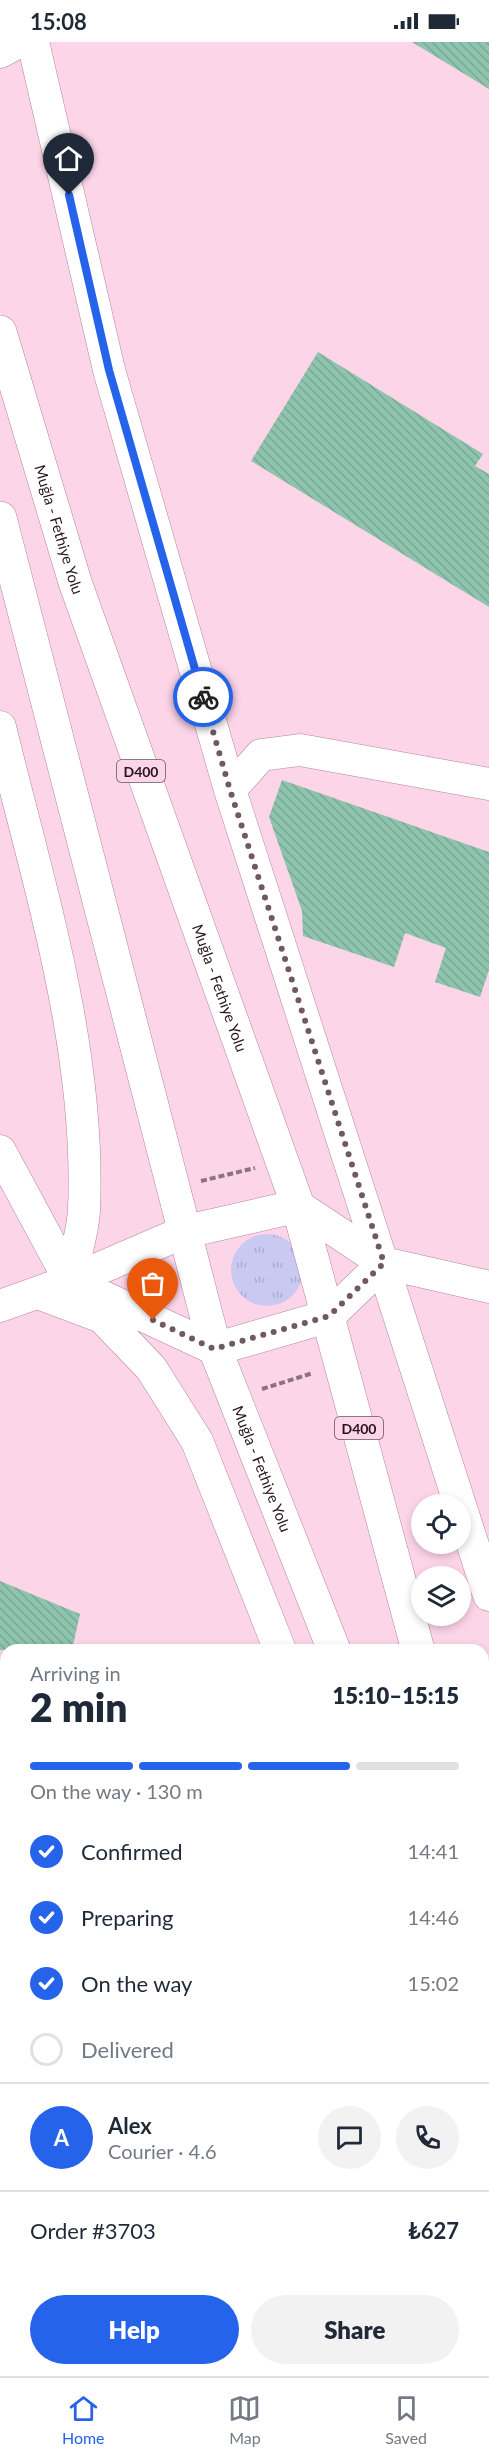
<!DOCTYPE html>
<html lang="en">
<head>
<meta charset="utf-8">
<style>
  body { margin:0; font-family:Lato,sans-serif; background:#f2f2f3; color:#1f2937; height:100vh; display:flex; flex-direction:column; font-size:22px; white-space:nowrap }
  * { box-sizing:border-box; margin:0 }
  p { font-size:20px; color:#747a83 }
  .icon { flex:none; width:33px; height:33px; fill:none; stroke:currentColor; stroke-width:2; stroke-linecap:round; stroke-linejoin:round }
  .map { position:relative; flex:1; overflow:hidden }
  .side { position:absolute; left:0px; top:1602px; width:489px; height:732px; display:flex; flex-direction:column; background:#fff; border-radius:18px 18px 0 0; box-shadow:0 3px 9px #0003 }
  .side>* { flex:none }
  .tools { position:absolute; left:411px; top:1452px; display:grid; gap:12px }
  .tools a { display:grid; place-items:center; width:60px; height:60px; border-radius:50%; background:#fff; box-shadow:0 3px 9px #0003; font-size:30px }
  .pin { position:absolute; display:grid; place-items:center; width:51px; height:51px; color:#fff; margin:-62px -26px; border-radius:50% 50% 50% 0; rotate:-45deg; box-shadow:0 0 6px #0007 }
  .pin .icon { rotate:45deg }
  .courier { position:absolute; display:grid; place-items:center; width:60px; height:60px; margin:-30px; border:4px solid #2563eb; border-radius:50%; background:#fff; color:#222; box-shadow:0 2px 8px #0007 }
  .headline em { font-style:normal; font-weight:800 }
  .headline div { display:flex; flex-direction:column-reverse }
  .headline { display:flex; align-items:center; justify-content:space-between; height:102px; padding:0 30px }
  h1 { font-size:39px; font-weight:800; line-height:45px }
  .bar { display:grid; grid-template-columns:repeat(4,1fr); gap:9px 6px; align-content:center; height:72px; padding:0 30px }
  .bar i { height:8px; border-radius:4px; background:#e0e1e3 }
  .bar .active { background:#2563eb }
  .bar p { grid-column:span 4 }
  .line { display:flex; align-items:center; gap:15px; padding:0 30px; border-top:2px solid #e0e1e3 }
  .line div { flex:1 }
  .round { display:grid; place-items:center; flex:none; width:63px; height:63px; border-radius:32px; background:#f2f2f3 }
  ol { padding:0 30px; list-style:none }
  li { display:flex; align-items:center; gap:18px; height:66px }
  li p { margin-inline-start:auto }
  li .icon { padding:6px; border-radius:50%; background:#2563eb; color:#fff; stroke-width:4 }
  li:last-child { color:#747a83 }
  li i { width:33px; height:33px; border:3px solid #e0e1e3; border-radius:50% }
  .action { display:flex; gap:12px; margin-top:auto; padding:12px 30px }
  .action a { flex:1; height:69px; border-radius:36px; background:#2563eb; color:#fff; font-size:24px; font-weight:800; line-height:69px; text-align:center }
  .action a+a { background:#f2f2f3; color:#1f2937 }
  .status { display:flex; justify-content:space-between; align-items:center; height:42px; padding:0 30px; background:#fff; direction:ltr }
  .status svg { height:16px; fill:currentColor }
  .dock { display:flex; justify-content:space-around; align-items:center; height:84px; border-top:2px solid #e0e1e3; background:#fff; font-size:16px; color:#747a83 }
  .dock a { display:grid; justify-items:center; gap:3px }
  .dock .active { color:#2563eb }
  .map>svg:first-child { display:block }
  .grass { fill:url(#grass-tufts) }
  .building { fill:url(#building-back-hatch) }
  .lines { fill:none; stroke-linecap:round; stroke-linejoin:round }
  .minor-casing { stroke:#b3859c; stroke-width:33 }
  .highway-casing { stroke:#b3859c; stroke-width:34 }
  .path { stroke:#8e7280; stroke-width:4; stroke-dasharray:6 3; stroke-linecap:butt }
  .minor { stroke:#fff; stroke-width:32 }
  .highway { stroke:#fff; stroke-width:33 }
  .done { stroke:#715865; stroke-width:6; stroke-dasharray:0 10.8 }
  .route { stroke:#2563eb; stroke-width:8 }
  .labels { text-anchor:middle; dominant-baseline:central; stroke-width:4.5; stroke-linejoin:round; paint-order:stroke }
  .shield { fill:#fdd5e9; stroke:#664f5b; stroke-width:1.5 }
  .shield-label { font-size:14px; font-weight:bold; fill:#26151e }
  .street-label { font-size:15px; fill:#26151e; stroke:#fdd5e9 }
</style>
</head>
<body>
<div class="status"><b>15:08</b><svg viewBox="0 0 49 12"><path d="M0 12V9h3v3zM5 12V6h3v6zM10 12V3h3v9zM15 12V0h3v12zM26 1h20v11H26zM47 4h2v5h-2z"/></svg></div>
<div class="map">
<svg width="489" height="2334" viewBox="0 0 489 2334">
  <defs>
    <pattern id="grass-tufts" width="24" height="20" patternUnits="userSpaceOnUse" patternTransform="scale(1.5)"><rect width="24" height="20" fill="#cac9f1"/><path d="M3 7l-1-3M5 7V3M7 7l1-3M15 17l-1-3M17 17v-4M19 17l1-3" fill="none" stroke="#adacce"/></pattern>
    <pattern id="building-back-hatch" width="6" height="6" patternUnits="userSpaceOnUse" patternTransform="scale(1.5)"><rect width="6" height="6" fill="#8ec4ad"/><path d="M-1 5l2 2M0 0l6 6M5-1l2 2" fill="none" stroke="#7aa894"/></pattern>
  </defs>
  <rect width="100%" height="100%" fill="#fdd5e9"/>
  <path class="grass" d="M231 1228a36 36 0 1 1 72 0a36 36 0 1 1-72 0Z"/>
  <path class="building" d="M412,0h77v47z
    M318,310l165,102 -8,12 14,8v133l-238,-146z
    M282,738l207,72v118l-9,27 -45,-15 11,-34 -41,-15 -11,34 -91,-31 -1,-25 -33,-94z
    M0,1539l80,33 -8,36h-72z"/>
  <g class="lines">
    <defs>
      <path id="minor" d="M33,0l76,328 121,420 259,805
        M0,10l18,-10
        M0,685c38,157 91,320 84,483 -1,23 -10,48 -14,71
        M230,748l31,-35 39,-5 189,34
        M0,1109l70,130
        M298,1164l86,57 105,24
        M84,1246l131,61
        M38,1251l64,24 49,51 46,73 83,209
        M0,1264l70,-25 114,-49
        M329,1274l55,-53
        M0,1822l6,6
        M483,2197l6,19
        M409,2328l6,6"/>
      <g id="highway">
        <path id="s1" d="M0,290l75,250 223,624 120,444"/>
        <path id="s2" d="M0,476l215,831 119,301"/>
        <path d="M184,1190l114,-26"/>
        <path d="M215,1307l114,-33"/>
        <path d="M483,1855l6,23"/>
        <path d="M483,2044l6,18"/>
      </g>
    </defs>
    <use href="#minor" class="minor-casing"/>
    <use href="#highway" class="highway-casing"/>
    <path class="path" d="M201,1139l54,-13
      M262,1347l51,-16
      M0,2076l6,-4"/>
    <use href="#minor" class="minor"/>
    <use href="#highway" class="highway"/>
  </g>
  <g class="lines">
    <path class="done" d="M153,1278l61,29 115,-33 55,-53 -154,-473 -27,-93"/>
    <path class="route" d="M69,153l40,175 94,327"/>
  </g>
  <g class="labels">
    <g class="shield">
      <rect x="117" y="718" width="48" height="22" rx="4.5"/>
      <rect x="335" y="1375" width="48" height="22" rx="4.5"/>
    </g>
    <g class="shield-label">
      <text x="141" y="729">D400</text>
      <text x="359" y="1386">D400</text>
    </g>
    <g class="street-label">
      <text stroke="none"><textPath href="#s1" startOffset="206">Muğla - Fethiye Yolu</textPath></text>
      <text stroke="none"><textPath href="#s1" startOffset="692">Muğla - Fethiye Yolu</textPath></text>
      <text stroke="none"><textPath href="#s2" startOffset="987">Muğla - Fethiye Yolu</textPath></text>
    </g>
  </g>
</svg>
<div class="tools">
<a><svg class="icon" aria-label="locate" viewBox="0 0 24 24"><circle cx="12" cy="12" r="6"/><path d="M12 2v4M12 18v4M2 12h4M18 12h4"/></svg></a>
<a><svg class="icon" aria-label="layers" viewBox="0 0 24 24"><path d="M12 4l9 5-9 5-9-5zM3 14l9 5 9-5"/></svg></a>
</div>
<div class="pin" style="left:153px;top:1278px;background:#ea580c"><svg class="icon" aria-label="bag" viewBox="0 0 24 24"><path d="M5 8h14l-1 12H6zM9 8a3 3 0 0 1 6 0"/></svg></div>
<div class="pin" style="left:69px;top:153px;background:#1f2937"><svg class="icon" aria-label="home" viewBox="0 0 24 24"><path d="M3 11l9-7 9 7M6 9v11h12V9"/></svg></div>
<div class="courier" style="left:203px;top:655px"><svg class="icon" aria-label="bike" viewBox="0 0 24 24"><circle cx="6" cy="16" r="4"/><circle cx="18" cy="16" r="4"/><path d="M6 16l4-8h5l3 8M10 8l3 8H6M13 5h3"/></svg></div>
<section class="side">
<div class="headline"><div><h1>2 min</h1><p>Arriving in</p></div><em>15:10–15:15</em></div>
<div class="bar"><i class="active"></i><i class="active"></i><i class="active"></i><i></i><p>On the way · 130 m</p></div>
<ol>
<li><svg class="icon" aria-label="check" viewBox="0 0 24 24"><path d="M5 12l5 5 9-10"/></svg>Confirmed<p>14:41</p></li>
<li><svg class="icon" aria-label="check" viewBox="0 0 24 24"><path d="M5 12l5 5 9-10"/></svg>Preparing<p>14:46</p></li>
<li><svg class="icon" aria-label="check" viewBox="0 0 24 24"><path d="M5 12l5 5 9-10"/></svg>On the way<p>15:02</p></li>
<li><i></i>Delivered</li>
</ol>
<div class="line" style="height:108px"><b class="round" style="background:#2563eb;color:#fff">A</b><div><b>Alex</b><p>Courier · 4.6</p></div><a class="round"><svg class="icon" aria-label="chat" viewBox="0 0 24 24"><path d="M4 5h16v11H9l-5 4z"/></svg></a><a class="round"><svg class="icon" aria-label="phone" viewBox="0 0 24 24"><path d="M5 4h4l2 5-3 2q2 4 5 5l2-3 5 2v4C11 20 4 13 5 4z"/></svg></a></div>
<div class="line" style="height:78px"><div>Order #3703</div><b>₺627</b></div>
<div class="action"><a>Help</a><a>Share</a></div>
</section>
</div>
<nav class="dock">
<a class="active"><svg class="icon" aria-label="home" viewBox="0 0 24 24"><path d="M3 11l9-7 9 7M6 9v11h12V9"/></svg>Home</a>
<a><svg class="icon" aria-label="map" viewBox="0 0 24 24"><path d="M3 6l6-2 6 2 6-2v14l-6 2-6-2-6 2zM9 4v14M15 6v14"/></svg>Map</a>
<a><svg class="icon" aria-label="saved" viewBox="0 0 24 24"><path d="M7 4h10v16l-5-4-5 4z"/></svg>Saved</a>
</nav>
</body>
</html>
